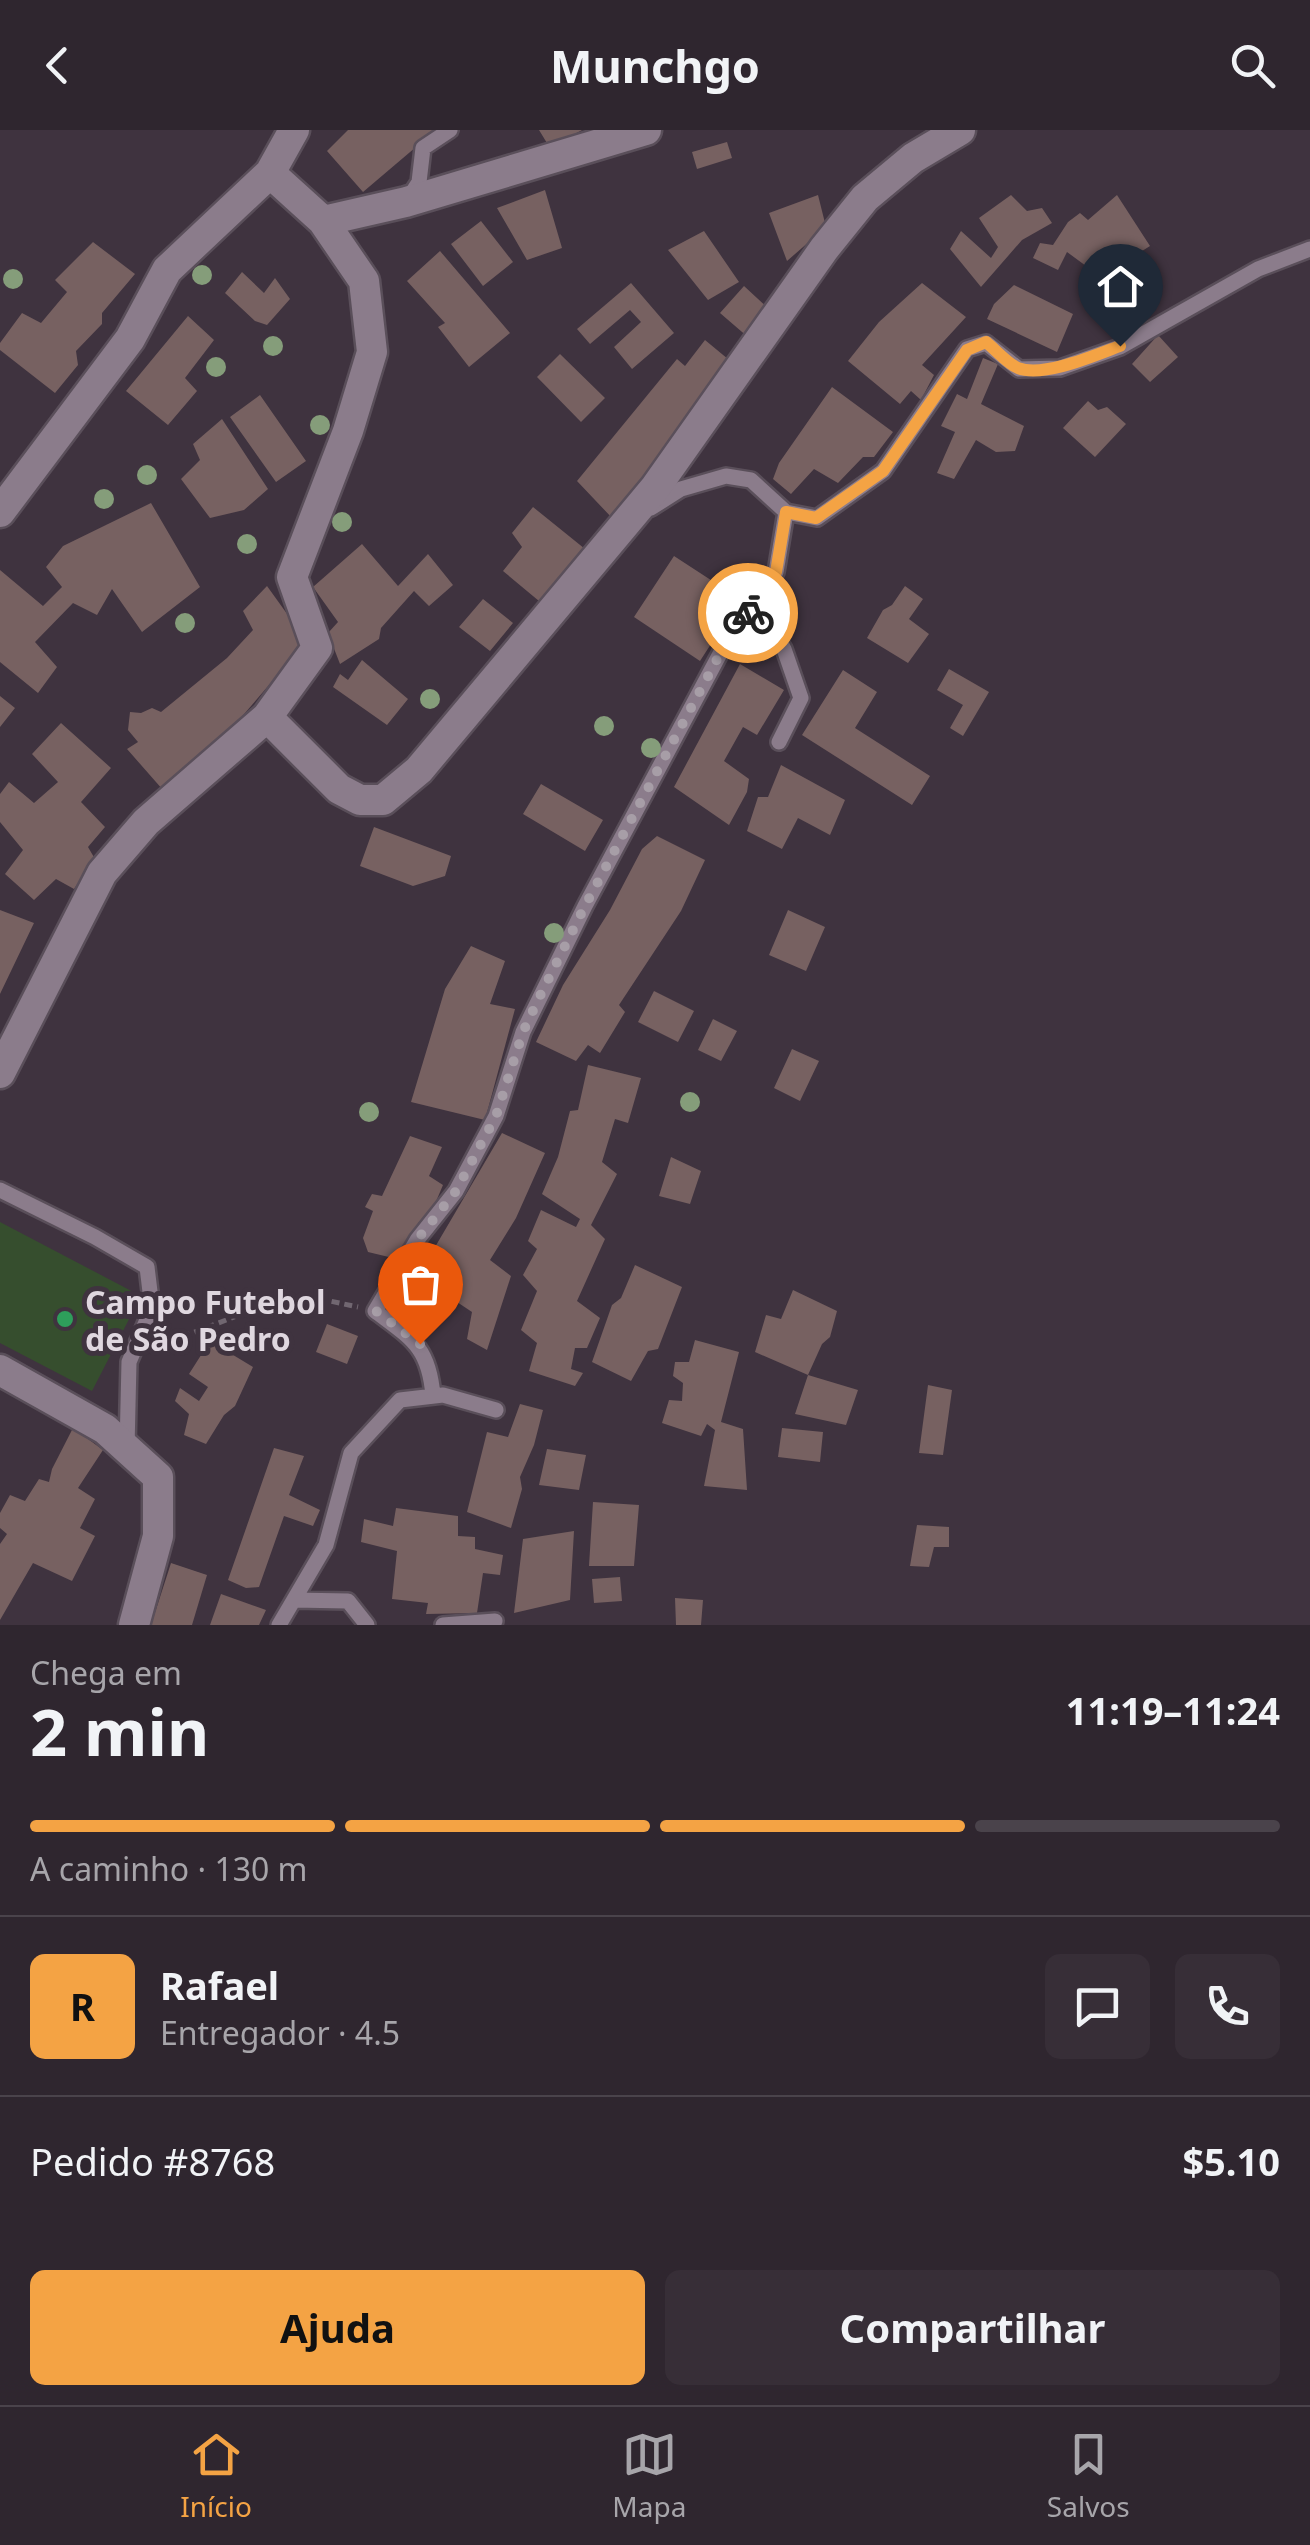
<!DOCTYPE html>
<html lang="pt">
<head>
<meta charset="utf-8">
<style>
  body { margin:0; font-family:"Noto Sans",sans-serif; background:#372e37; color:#f1f3f6; height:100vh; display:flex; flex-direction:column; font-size:38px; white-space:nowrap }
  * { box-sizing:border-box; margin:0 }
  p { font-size:32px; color:#a7a5aa }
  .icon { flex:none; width:55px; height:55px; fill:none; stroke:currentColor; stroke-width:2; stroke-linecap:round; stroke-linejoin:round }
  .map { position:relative; height:1495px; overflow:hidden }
  .side { display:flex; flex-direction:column; background:#2f262f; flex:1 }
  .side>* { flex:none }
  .pin { position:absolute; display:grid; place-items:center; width:85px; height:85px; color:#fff; margin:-102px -42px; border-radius:50% 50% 50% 0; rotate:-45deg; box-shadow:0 0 10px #0007 }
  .pin .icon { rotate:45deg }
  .courier { position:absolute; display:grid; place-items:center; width:100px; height:100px; margin:-50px; border:8px solid #f4a344; border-radius:50%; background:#fff; color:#222; box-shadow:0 2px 12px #0007 }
  .head em { font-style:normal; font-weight:700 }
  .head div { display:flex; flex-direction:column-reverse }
  .head { display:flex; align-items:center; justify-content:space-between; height:170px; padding:0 30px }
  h1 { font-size:65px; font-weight:700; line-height:75px }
  .bar { display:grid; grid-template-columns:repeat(4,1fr); gap:15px 10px; align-content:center; height:120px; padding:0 30px }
  .bar i { height:12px; border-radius:8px; background:#4a434b }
  .bar .current { background:#f4a344 }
  .bar p { grid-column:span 4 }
  .line { display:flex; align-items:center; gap:25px; padding:0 30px; border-top:2px solid #4a434b }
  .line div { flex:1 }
  .round { display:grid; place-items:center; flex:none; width:105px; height:105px; border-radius:15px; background:#372e37 }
  .primary-button { display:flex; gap:20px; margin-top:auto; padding:20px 30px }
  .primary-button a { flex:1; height:115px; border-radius:15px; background:#f4a344; color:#111; font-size:40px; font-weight:700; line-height:115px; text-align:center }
  .primary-button a+a { background:#372e37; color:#f1f3f6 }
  header { display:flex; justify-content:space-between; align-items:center; height:130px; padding:0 30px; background:#2f262f; font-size:45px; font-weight:700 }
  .dock { display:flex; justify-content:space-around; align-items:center; height:140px; border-top:2px solid #4a434b; background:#2f262f; font-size:28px; color:#a7a5aa }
  .dock a { display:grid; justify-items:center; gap:5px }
  .dock .current { color:#f4a344 }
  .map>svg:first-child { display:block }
  .green { fill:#364e2e }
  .building { fill:#776161 }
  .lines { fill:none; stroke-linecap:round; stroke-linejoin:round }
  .lane-casing { stroke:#5a4f5a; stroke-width:20 }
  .street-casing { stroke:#5a4f5a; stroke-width:35 }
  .path { stroke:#716771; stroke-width:5; stroke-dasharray:8 5; stroke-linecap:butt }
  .lane { stroke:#8b7c8b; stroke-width:15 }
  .street { stroke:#8b7c8b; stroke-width:30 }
  .tree { fill:#859d7a }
  .done { stroke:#a79ea7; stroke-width:10; stroke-dasharray:0 18 }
  .route { stroke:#f4a344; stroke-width:12 }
  .leisure-dot { fill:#2e9e5b; stroke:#3f333f; stroke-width:4 }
  .labels { text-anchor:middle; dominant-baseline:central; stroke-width:10; stroke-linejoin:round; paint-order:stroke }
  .poi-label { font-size:32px; font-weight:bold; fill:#dfd7df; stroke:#3f333f; text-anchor:start }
</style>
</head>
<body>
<header><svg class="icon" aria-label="back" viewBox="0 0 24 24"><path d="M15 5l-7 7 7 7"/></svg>Munchgo<svg class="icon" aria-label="search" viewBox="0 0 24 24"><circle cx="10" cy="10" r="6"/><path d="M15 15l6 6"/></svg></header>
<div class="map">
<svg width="1310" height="1495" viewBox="0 0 1310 1495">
  <rect width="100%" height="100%" fill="#3f333f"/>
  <path class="green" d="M0,1092l141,74 -49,95 -92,-48z"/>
  <path class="building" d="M348,0h88l-73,62 -36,-41z
    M539,0h43l-32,18z
    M727,12l5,16 -35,11 -5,-17z
    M545,60l17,58 -35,12 -30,-52z
    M818,65l8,32 -39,34 -18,-48z
    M1011,65l16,16 15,-3 10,15 -30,17 -41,47 -31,-38 11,-18 30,27 7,-11 -19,-29z
    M1117,65l33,51 -49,31 -34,-25 -9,18 -25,-12 7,-15 13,2 15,-23 12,-9 8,7z
    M481,91l32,41 -30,24 -32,-42z
    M704,101l35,51 -31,18 -40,-50z
    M93,112l42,32 -33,39v11l-26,27 2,14 -23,28 -55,-43v-7l22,-30 19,10 26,-31 -12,-12z
    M440,121l70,82 -41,34 -31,-40 7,-4 -38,-42z
    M242,142l22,21 11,-15 15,21 -23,26 -12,-4 -30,-28z
    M631,153l43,50 -42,36 -18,-22 27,-25 -11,-12 -40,34 -13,-15z
    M922,153l44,34 -44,48 12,10 -13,25 -10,-9 -11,13 -52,-43 31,-39z
    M1014,155l59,29 -16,38 -70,-33 7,-15z
    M744,156l26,24 -21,28 -29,-25z
    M188,186l26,24 -29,38 12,13 -29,34 -42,-34z
    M1158,205l20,22 -28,25 -18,-18z
    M705,210l29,24 -121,155 -36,-38 100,-122 8,7z
    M560,224l45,44 -24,24 -44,-45z
    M983,228l15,6 -17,40 43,22 -9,25 -19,1 -20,-12 -22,39 -17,-6 18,-41 -14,-6 16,-32 10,5z
    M832,257l61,45 -19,25h-11l-25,26 -24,-14 -23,25 -18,-15 6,-16z
    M260,265l46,66 -30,21 -46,-65z
    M1088,271l10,9 9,-3 19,17 -31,33 -32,-29z
    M222,289l46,70 -24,21 -34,8 -29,-39 19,-19 -7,-16z
    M151,373l49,84 -58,45 -30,-43 -15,26 -24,-12 -38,39 22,25 -19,26 -38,-31v-92l43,36 19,-19 -16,-20 17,-21z
    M533,377l57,46 -45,53 -42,-35 19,-24 -10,-14z
    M362,414l36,42 30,-32 25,31 -24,21 -15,-15 -33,37 -2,11 -39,25 -12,-31 10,-11 -25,-35z
    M674,426l66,43 -40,62 -66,-44z
    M267,456l36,50 -3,13 -67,78 -70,63 -36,-41 11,-7 -10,-12 2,-18 11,1 11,-5 9,4 66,-54 26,-28 -10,-19z
    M905,456l18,13 -14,20 20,15 -21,29 -41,-25 16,-28 9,-5z
    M483,469l30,24 -23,28 -31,-24z
    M362,530l46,39 -21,26 -54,-38 7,-13 8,6z
    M740,534l44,26 -27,45 -14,-8 -19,34 25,18 -2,13 -18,33 -55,-38z
    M949,539l40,23 -26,44 -13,-8 13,-23 -26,-15z
    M843,540l34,22 -22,36 75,48 -18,29 -110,-70z
    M0,566l15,12 -15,19z
    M61,593l50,45 -30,34 24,25 -17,20 7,12 -21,30 -18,-10 -22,21 -29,-26 18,-24 -23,-28v-28l9,-12 25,21 24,-21 -26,-28z
    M781,635l64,35 -15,35 -32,-17 -16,31 -35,-18 11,-34h10z
    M541,654l62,36 -18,31 -62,-37z
    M374,697l77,29 -6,20 -32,10 -53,-20z
    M657,706l48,24 -24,51 -62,94 6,7 -25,41 -12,-8 -12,16 -40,-19 27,-57 47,-75 32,-61z
    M0,780l34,13 -34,71z
    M788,780l37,17 -19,44 -37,-16z
    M471,816l34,15 -15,43 25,5 -30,111 -74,-18 34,-113z
    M654,861l40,20 -16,31 -40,-20z
    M713,889l24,12 -16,30 -23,-11z
    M792,919l27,12 -19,40 -26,-13z
    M588,935l53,13 -13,45 -13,-4 -13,43 15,12 -26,51 14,14 -28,62 23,17 -13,30h-12l-4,21 12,4 -8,13 -46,-15 8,-28 -16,-13 16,-39 -14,-16 14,-26 -9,-8 13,-31 35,17 4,-8 -38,-25 16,-37 12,-46 8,-1z
    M502,1003l43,20 -29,65 -26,42 21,16 -24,74 -20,-11 5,-27 -54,-36z
    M410,1006l32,11 -13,29 14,9 -11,26 -13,11 -22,37 -29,-7 -5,-14 10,-27 -8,-4 7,-13 10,2z
    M671,1027l30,14 -11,33 -31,-8z
    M635,1135l47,22 -24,62 -10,2 -17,30 -39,-19 20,-57 9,-7z
    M793,1160l44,21 -7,26 -8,7 -14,31 -53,-23 11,-37 15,4z
    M327,1194l31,12 -11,28 -31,-12z
    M695,1210l44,12 -18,70 22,7 4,61 -43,-4 11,-56 -8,-6 -6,12 -39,-13 7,-23 13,1 1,-18 -10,-7 2,-14h14z
    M210,1211l43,26 -18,39 -11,9 -18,29 -22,-9 5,-21 -14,-13 5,-13 19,13 9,-14 -19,-13z
    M808,1245l50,15 -12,35 -51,-11z
    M928,1255l24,5 -9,65 -24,-2z
    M520,1274l23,6 -9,35 -14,32 2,12 -11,39 -44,-16 20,-80 21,5z
    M73,1298l30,22 -25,38 17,11 -15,29 15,8 -23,45 -39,-18 -33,57v-76l7,-10 -7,-6v-15l10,-18 15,6 14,-22 10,3 3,-13z
    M782,1298l41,4 -3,30 -42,-5z
    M274,1318l30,8 -15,39 31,15 -7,16 -29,-10 -25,71 -13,1 -18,-8z
    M547,1319l39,6 -7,35 -40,-5z
    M593,1372l46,3 -5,61h-45z
    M396,1378l62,8v20l17,1v12l28,6 -3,20 -17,-2 -6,40 -51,1 2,-11 -36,-4 5,-48 -36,-9 3,-23 29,7z
    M917,1395l32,2v20h-15l-5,20 -19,-1z
    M574,1401l-4,69 -56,13 9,-74z
    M171,1433l36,12 -15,50h-41z
    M620,1447l2,24 -28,2 -2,-24z
    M221,1464l45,16 -7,15h-49z
    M675,1468l28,2 -2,25h-25z"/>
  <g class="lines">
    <defs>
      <path id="lane" d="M408,69l11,-17 4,-34 27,-18
        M651,378l30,-19 45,-13 25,4 35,32 31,6 66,-47 84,-122 19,-6 33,26 41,-1 60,-21 138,-78 52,-20
        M756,471l28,48 17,49 -22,44
        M0,1060l95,47 52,30 5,41 -23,54 -2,86
        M433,1266c-4,-49 -21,-57 -58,-85l42,-71 39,-49 40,-75 27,-84 62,-126 137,-256 54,-78 10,-60
        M294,1470l54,1 19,24
        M279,1495l47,-80 25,-92 49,-53 43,-5 53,15
        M443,1495l52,-4"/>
      <path id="street" d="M323,91l83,-19 240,-72
        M0,382l130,-173 37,-69 103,-97 24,-43
        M267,587l72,72 21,11h23l36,-30 236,-282 169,-239 41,-51 48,-40 47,-28
        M0,943l102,-200 44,-51 121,-105 50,-69 -25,-71 56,-146 24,-79 -8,-71 -41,-60 -53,-48
        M0,1240l105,59 53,48v59l-24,89"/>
    </defs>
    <use href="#lane" class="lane-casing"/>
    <use href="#street" class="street-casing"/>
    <path class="path" d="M158,1216l84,-32 69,-17 47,10"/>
    <use href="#lane" class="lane"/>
    <use href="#street" class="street"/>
  </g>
  <g class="tree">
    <circle cx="202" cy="145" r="10"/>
    <circle cx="13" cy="149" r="10"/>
    <circle cx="273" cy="216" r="10"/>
    <circle cx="216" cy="237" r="10"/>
    <circle cx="320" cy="295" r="10"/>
    <circle cx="147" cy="345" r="10"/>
    <circle cx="104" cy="369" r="10"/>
    <circle cx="342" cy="392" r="10"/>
    <circle cx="247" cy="414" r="10"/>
    <circle cx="185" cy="493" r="10"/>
    <circle cx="430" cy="569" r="10"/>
    <circle cx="604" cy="596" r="10"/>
    <circle cx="651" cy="618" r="10"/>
    <circle cx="554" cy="803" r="10"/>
    <circle cx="690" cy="972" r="10"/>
    <circle cx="369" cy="982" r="10"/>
  </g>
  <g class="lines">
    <path class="done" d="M420,1214l-44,-33 41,-71 39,-49 40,-75 27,-84 15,-32 47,-94 137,-256 26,-37"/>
    <path class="route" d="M748,483l28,-41 10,-60 30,6 67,-47 84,-121 19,-8c10,8 22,22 32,26 25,10 78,-13 102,-22"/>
  </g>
  <circle class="leisure-dot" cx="65" cy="1189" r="10"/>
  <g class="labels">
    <g class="poi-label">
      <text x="85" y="1171">Campo Futebol<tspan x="85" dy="37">de São Pedro</tspan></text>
    </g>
  </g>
</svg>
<div class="pin" style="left:420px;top:1214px;background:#ea580c"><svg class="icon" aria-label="bag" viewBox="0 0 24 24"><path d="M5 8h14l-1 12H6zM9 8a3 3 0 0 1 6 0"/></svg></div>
<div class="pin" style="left:1120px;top:216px;background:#1f2937"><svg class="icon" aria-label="home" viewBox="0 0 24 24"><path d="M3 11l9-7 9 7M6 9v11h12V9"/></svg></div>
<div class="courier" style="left:748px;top:483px"><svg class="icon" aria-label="bike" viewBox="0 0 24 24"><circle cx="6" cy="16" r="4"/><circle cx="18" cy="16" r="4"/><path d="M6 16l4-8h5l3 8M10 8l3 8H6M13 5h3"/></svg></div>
</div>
<section class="side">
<div class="head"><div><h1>2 min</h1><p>Chega em</p></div><em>11:19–11:24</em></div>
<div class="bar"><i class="current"></i><i class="current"></i><i class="current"></i><i></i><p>A caminho · 130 m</p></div>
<div class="line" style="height:180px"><b class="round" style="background:#f4a344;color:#111">R</b><div><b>Rafael</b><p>Entregador · 4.5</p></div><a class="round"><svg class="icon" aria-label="chat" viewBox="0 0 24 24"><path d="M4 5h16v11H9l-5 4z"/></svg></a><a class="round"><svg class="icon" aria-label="phone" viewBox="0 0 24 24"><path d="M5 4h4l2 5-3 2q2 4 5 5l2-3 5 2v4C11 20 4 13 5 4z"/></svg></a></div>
<div class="line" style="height:130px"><div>Pedido #8768</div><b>$5.10</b></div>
<div class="primary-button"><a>Ajuda</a><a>Compartilhar</a></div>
</section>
<nav class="dock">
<a class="current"><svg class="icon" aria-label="home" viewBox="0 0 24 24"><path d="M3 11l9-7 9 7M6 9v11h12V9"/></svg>Início</a>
<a><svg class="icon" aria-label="map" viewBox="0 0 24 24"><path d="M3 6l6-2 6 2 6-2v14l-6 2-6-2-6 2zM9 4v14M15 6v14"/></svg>Mapa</a>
<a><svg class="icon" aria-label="saved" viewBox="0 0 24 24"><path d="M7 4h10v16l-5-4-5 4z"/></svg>Salvos</a>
</nav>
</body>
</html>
